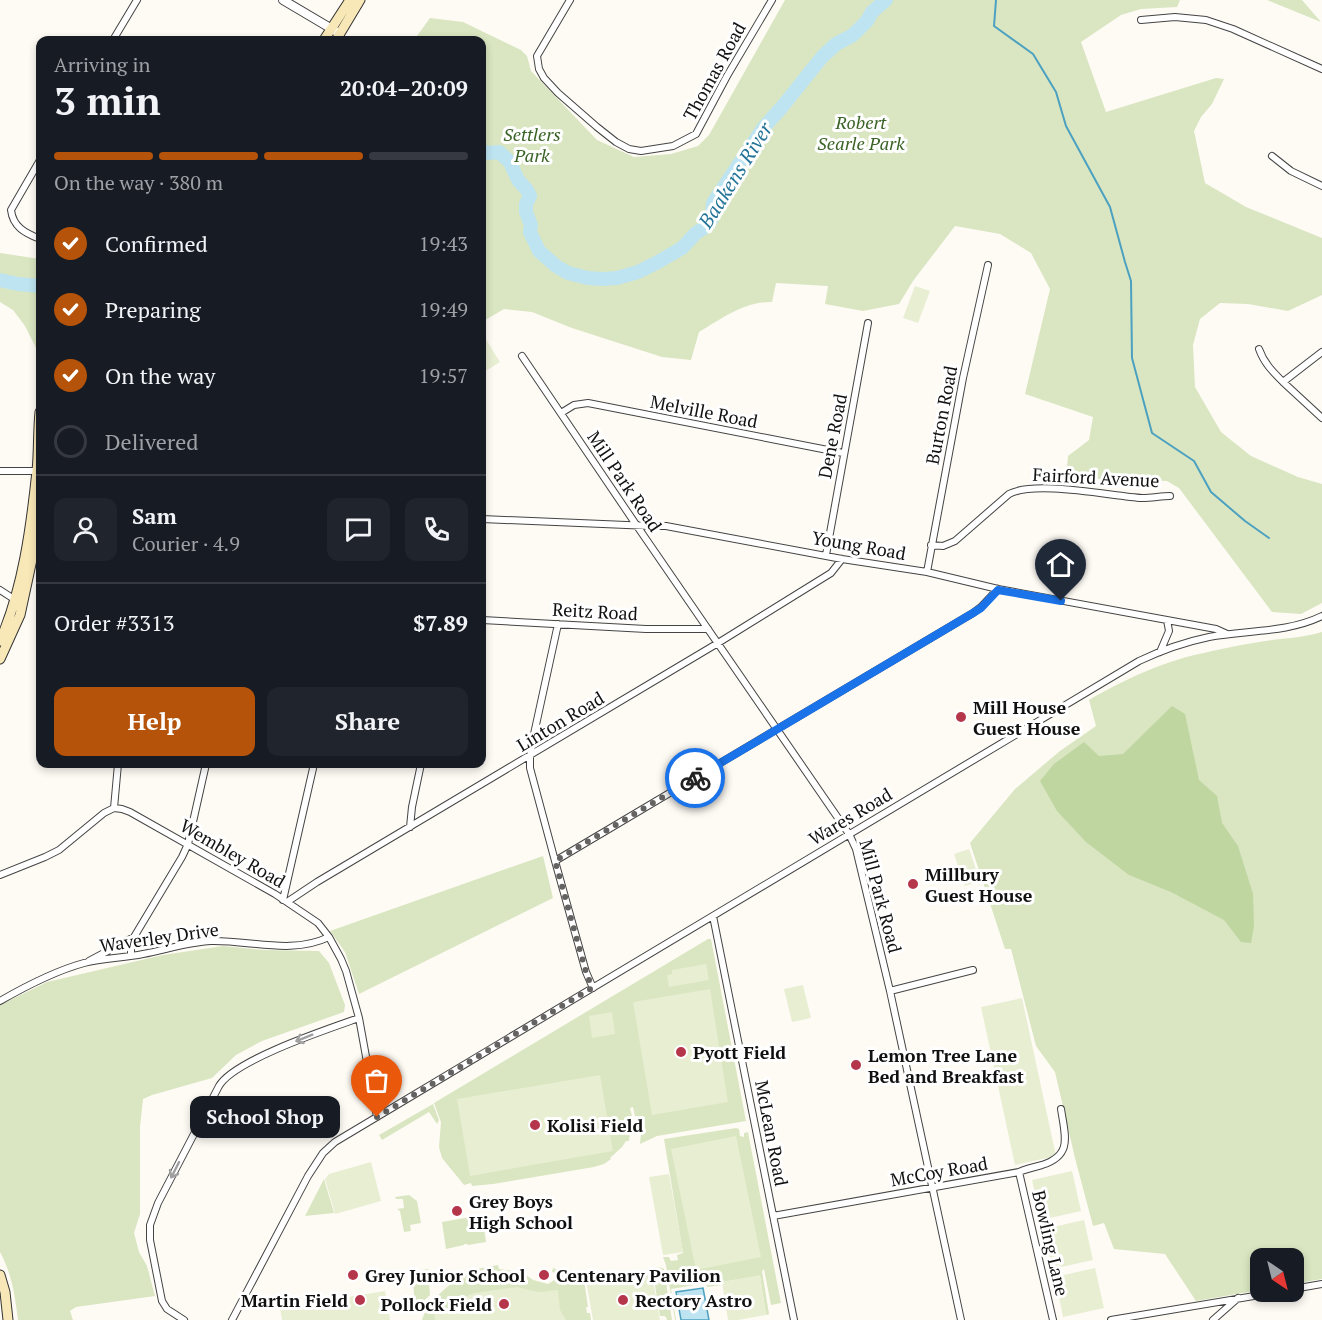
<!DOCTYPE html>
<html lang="en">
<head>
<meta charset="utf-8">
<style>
  body { margin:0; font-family:"PT Serif",serif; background:#20242c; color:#f1f3f6; height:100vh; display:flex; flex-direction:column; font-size:22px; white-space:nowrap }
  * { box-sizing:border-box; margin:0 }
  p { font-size:20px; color:#9ea1a6 }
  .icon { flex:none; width:33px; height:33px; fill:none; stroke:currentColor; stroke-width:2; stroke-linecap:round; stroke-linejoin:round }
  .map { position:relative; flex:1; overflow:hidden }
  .sheet { position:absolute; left:36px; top:36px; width:450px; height:732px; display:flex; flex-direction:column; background:#171b24; border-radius:12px; box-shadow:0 3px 9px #0003 }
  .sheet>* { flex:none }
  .needle { width:39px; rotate:145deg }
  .controls { position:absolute; left:1250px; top:1248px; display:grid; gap:12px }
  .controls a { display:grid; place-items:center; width:54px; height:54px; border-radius:12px; background:#171b24; box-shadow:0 3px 9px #0003; font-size:30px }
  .pin { position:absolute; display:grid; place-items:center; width:51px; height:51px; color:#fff; margin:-62px -26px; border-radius:50% 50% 50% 0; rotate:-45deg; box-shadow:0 0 6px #0007 }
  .pin .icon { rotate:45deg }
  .courier { position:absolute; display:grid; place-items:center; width:60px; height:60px; margin:-30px; border:4px solid #1a73e8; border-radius:50%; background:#fff; color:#222; box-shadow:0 2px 8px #0007 }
  .bubble { position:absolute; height:42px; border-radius:12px; background:#171b24; box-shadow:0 3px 9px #0003; font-size:20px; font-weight:800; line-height:42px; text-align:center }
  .head em { font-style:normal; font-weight:800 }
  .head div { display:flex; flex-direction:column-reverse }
  .head { display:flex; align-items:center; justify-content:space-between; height:102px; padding:0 18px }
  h1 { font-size:39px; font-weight:800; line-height:45px }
  .bar { display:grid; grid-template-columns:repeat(4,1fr); gap:9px 6px; align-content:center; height:72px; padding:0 18px }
  .bar i { height:8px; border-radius:4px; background:#363941 }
  .bar .selected { background:#b45309 }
  .bar p { grid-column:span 4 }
  .line { display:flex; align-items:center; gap:15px; padding:0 18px; border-top:2px solid #363941 }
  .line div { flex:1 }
  .round { display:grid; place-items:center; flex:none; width:63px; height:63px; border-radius:12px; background:#20242c }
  ol { padding:0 18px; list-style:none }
  li { display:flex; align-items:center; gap:18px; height:66px }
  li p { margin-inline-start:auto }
  li .icon { padding:6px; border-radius:50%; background:#b45309; color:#fff; stroke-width:4 }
  li:last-child { color:#9ea1a6 }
  li i { width:33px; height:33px; border:3px solid #363941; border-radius:50% }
  .cta { display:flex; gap:12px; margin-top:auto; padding:12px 18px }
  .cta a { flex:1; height:69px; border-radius:12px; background:#b45309; color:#fff; font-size:24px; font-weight:800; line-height:69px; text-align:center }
  .cta a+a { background:#20242c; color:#f1f3f6 }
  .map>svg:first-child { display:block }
  .green { fill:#d9e6c1 }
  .forest { fill:#bfd6a1 }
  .pitch { fill:#e8eed2 }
  .water { fill:#bee4f1; stroke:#4ca1c1; stroke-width:1.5 }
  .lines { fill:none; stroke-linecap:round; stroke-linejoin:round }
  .stream { stroke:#4ca1c1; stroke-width:2 }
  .river { stroke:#bee4f1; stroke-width:14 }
  .minor-casing { stroke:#444; stroke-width:8 }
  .tertiary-casing { stroke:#444; stroke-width:10 }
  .secondary-casing { stroke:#333; stroke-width:11 }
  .minor { stroke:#fff; stroke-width:6 }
  .tertiary { stroke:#fff; stroke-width:8 }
  .secondary { stroke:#f8e8b7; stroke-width:9 }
  .oneway { stroke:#a0a0a0 }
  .done { stroke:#646361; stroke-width:6; stroke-dasharray:0 10.8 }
  .route { stroke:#1a73e8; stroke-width:8 }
  .poi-dot { fill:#b5354b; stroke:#fff; stroke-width:2 }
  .labels { text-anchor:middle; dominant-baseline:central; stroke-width:6; stroke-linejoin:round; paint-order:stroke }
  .street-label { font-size:18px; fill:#111; stroke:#fff }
  .park-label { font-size:18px; font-style:italic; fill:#3a6326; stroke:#fff }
  .poi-label { font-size:18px; font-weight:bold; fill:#111; stroke:#fff; text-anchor:start }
  .water-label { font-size:20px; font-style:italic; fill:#247498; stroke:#fff }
</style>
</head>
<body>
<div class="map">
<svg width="1322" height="1320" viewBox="0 0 1322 1320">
  <rect width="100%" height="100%" fill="#fefbf5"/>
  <path class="green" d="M785,0h395l-3,7 -36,2 -20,6 -40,27 25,70 110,-34 8,1 -12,25 -11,13 -7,14 11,52 41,24 76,31v57l-34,16 -40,-7 -28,-1 -20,16 -7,26 2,42 26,45 30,24 47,21 24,7v119l-21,11 -29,-2 -93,-124 -12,-7 -101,-3 2,-22 21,-16 4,-23 -68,-23 25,-105 -19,-36 -31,-19 -45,-8 -42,55 -14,23 -36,7 -38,-7 3,-18 -52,-3 -4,19c-27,-1 -51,17 -73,30l-8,28 -29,-3 -90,-29 -40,-16 -28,-3 -22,13v-282h-68l16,-22 33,4 58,28 6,6 4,15 66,69 37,17 37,-3 27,-8 11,-11z
    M1267,0h35l19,22z
    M0,253l40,6v97l-15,-30 -12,-16 -13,-8z
    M1322,632v647l-29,5v-26h-33v32l-64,11 -31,-47 -51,-5 -10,-26 -11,3 -18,-68 -20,-86 -19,-26 -25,-97h-6l-35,-106 45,-54 45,-38 36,-25 -7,-26c36,-21 77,-40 119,-48 21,-5 43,-9 64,-12 17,-2 33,-3 50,-8z
    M543,856l10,42 -194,96 -14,-42 -15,-21z
    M708,939h3l35,182 -89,15 -17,8 2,-20 -4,-8h-3l-2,-9 -3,1 2,8 -3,25h-3l-4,6 -12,11 1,1 -7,5 -10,3 -101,17 -21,2 -1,-3 -7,2 -22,-27 -3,-11 2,-25 -7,-19z
    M223,946l41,4 55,1 10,12 16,42 -1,7 -82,29 -26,14 -24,23 -60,17 -9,4 -3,28v87l-6,19 5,19 8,14 8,30 -79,11 -6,4 3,9h-55c-3,-24 -6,-46 -18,-68v-247l47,-23 116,-27z
    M433,1104l6,16 -2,4 -8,-12 -47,28 -3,-5z
    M736,1128l3,1 1,7 4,1v-4l4,-1 33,171 -10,2 -7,-36 -2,2 7,43 -3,1 -6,-39 -38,6v3l-15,2 -1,-4 -35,6 5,31h-1l-9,-55 -3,-8h6l2,4 7,-1 -1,-5 6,-2 -19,-114z
    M324,1179l10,34 -29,3z
    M409,1195l8,6 4,22 -11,2 1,6 -7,1 -4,-21 -3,-2 7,-1 -1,-9h-7l-1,-2z
    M482,1215l4,27 -18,3 -1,-1h-3v1l-18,4 -4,-27z
    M498,1265l1,4 23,3 11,8 15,4 8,-5 -1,-6 -3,-1 1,-4 7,3 9,-1 26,5 -13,3v2h2l4,27h-2l1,6h3l1,7h-169c5,-19 34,-43 52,-50 8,-2 16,-4 24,-5z
    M652,1267h7l5,2 8,51h-5l-1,-3 -2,-1h-4z
    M428,1269l2,26 -14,13c-2,-14 -8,-37 12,-39z"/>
  <path class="forest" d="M1172,706l13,8 14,66 18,16 5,27 16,23 15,48 1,32 -3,17 -10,-1 -17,-22 -53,-28 -42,-17 -43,-33 -29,-31 -17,-30 14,-17 30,-22 15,14 24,-2z"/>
  <path class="pitch" d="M915,286l15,5 -12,32 -15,-5z
    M482,333l18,29 -16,10 -2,-4z
    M969,849l11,32 -15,5 -11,-32z
    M706,964l3,16 -40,7 -2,-12 5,-1v-4z
    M803,985l8,33 -19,4 -8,-33z
    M710,989l18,113 -76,13 -19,-113z
    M1022,998l34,158 -41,9 -34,-158z
    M612,1012l3,22 -23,4 -3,-22z
    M600,1075l13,76 -143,25 -13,-77z
    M736,1136l25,121 -65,13 -25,-121z
    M371,1162l10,39 -46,13 -10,-35 4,-5z
    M1072,1171l9,40 -40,9 -9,-40z
    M669,1174l14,78 -20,3 -14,-78z
    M1084,1220l9,40 -41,9 -8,-40z
    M1095,1268l9,40 -41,9 -8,-40z
    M651,1269l9,51h-67l-7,-40z
    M760,1275l6,40 -28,5h-10l-6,-38z
    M517,1287l21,5 20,-2 2,20 6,10h-131l-1,-8 11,-1 13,-11 16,-7z
    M385,1291l5,29h-108l-2,-12z"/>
  <path class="water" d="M703,1288l6,32h-28l-5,-28z"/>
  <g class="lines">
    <path class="stream" d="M996,0l-2,26 39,28 23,38 10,34 44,81 15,55 6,19 1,77 20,75 42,28 17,31 34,29 24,17"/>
    <path class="river" d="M482,151l6,2 11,-1 11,10 8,18 9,10 3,6 -4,8v8l5,13 -1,7 9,19 17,15 12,7 20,5 15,1 14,-1 21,-6 20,-10 24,-14 14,-15 12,-8 4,-7 1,-15 51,-76 18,-20 40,-50 14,-13 17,-9 14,-14 5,-9 14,-12
      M0,280l18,4 22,2"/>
    <defs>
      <path id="minor" d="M570,0l-33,56 2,13 5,9 14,15 39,34 19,15 13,7 12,2 32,-5 23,-12 31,-58 45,-76
        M1141,20l34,-3 31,3 27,9 89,40
        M113,40l24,-40
        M1272,156l19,15 31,15
        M40,160l-29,50c2,17 14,23 29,29
        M1259,349c5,14 13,22 24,33
        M1322,352l-39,30 39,36
        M522,356l115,170 212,308 7,15 34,142 71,329
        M561,413l13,-8 14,-2 255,50
        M0,471h37
        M482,519l168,7h16l176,33 85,13 71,17 218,40 11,5
        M931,545l12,1 12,-5 54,-47c26,-14 102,2 133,4 10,0 19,-2 28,-2
        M826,555l42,-232
        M927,572l36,-194 25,-113
        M0,590l17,11
        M482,620l164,9h62
        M558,624l-24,110 -4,22v12l25,93 31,111 7,16
        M1160,652l9,-21 -2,-11
        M114,808l4,-44
        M410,827l2,-20 9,-43
        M555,861l418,-248 8,-6 17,-18
        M0,875l45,-18 14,-7 45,-37 10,-5 8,1 8,3 145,82 43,29 11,14 12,22 5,12 13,47 18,99
        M283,900l31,-136
        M287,902l30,-20 401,-239 113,-70 11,-14
        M713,916l81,404
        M131,956v-7l3,-12 48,-80 6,-13 18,-80
        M89,961l45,-24
        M890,991l83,-21
        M0,1001c26,-15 55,-30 84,-38 19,-5 40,-5 59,-9 22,-4 45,-12 68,-13 40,-1 80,14 118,-4
        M1019,1172l34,148
        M773,1216l246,-44c7,-3 15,-5 23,-7 31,-10 23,-29 19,-56
        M1293,1289l29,-5
        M184,1320l-17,-11 -5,-8 -12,-61v-15l8,-22 61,-117c15,-26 109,-57 140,-68
        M232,1320l76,-144 15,-23 12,-11 804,-481c23,-11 46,-19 70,-24 38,-7 78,-4 113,-21
        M1111,1320l167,-28
        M1213,1320l25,-22"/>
      <path id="tertiary" d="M283,0l54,32"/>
      <path id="secondary" d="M324,40l26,-40
        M336,40l24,-40
        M0,641c23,-52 31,-113 37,-170 2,-19 1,-39 3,-59
        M0,659l20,-44 17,-79 3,-27
        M0,1275l5,17 3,28"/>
    </defs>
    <use href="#minor" class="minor-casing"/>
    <use href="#tertiary" class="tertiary-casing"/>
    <use href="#secondary" class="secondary-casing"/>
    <use href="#minor" class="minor"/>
    <use href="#tertiary" class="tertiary"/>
    <use href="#secondary" class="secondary"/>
  </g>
  <defs><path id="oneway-shaft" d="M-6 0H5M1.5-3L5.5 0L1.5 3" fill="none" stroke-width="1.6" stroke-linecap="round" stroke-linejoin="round" transform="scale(1.5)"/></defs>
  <g class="oneway">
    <use href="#oneway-shaft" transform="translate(304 1038) rotate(158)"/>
    <use href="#oneway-shaft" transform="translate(175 1170) rotate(117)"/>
  </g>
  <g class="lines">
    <path class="done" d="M377,1117l215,-129 -6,-16 -31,-111 140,-83"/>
    <path class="route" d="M695,778l278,-165 8,-5 17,-18 63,11"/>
  </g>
  <g class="poi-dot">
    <circle cx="961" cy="717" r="6"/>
    <circle cx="913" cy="884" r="6"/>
    <circle cx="681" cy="1052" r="6"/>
    <circle cx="856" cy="1065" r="6"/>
    <circle cx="535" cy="1125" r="6"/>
    <circle cx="457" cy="1211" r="6"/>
    <circle cx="353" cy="1275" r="6"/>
    <circle cx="544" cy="1275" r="6"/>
    <circle cx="360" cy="1300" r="6"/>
    <circle cx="623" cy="1300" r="6"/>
    <circle cx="504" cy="1304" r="6"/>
  </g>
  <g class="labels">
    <g class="street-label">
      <text transform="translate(714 71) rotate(-61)">Thomas Road</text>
      <text transform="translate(704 411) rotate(11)">Melville Road</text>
      <text transform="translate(941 415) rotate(-79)">Burton Road</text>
      <text transform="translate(832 436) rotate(-79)">Dene Road</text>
      <text transform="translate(1096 477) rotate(3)">Fairford Avenue</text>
      <text transform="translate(625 481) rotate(56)">Mill Park Road</text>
      <text transform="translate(859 545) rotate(10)">Young Road</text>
      <text transform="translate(595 611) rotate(3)">Reitz Road</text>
      <text transform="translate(560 721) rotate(-31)">Linton Road</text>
      <text transform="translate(850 816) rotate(-31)">Wares Road</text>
      <text transform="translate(233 853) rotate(30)">Wembley Road</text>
      <text transform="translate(881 896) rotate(75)">Mill Park Road</text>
      <text transform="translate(159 937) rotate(-8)">Waverley Drive</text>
      <text transform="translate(772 1133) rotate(79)">McLean Road</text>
      <text transform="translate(939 1171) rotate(-10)">McCoy Road</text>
      <text transform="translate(1051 1243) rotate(77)">Bowling Lane</text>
    </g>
    <g class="park-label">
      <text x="861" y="122">Robert<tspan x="861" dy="21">Searle Park</tspan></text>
      <text x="532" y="134">Settlers<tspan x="532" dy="21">Park</tspan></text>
    </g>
    <g class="poi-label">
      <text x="973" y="707">Mill House<tspan x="973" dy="21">Guest House</tspan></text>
      <text x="925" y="874">Millbury<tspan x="925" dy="21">Guest House</tspan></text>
      <text x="693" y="1052">Pyott Field</text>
      <text x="868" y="1055">Lemon Tree Lane<tspan x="868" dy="21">Bed and Breakfast</tspan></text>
      <text x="547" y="1125">Kolisi Field</text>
      <text x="469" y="1201">Grey Boys<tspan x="469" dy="21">High School</tspan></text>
      <text x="365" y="1275">Grey Junior School</text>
      <text x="556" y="1275">Centenary Pavilion</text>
      <text x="348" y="1300" text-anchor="end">Martin Field</text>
      <text x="635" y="1300">Rectory Astro</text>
      <text x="492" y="1304" text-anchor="end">Pollock Field</text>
    </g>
    <g class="water-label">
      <text transform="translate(735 175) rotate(-58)">Baakens River</text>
    </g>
  </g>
</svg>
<div class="controls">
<a><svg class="needle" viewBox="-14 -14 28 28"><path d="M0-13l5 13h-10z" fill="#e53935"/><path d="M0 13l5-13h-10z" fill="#9ea1a6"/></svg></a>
</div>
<div class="pin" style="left:377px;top:1117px;background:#ea580c"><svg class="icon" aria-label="bag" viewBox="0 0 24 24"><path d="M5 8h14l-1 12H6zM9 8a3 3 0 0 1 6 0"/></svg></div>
<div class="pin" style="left:1061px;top:601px;background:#1f2937"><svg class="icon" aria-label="home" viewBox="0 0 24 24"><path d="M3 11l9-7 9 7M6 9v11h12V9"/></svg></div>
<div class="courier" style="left:695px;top:778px"><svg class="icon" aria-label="bike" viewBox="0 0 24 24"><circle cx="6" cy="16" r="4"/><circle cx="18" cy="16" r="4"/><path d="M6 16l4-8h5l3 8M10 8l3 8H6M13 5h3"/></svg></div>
<div class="bubble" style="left:190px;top:1096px;width:150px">School Shop</div>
<section class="sheet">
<div class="head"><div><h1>3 min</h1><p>Arriving in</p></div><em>20:04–20:09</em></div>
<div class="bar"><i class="selected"></i><i class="selected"></i><i class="selected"></i><i></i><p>On the way · 380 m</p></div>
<ol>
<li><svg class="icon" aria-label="check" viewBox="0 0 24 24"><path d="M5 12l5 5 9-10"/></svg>Confirmed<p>19:43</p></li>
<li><svg class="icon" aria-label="check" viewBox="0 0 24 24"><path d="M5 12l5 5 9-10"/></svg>Preparing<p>19:49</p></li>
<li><svg class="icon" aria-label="check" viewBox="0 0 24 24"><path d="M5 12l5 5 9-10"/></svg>On the way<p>19:57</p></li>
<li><i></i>Delivered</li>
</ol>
<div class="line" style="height:108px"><a class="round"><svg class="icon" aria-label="person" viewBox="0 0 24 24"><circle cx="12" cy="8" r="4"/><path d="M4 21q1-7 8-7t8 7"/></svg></a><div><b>Sam</b><p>Courier · 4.9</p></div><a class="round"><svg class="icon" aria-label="chat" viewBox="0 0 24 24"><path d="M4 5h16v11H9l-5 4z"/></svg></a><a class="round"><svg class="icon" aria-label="phone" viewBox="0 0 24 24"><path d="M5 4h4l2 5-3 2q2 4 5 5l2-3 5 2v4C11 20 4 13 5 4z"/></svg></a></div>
<div class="line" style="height:78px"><div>Order #3313</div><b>$7.89</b></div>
<div class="cta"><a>Help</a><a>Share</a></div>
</section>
</div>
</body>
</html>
